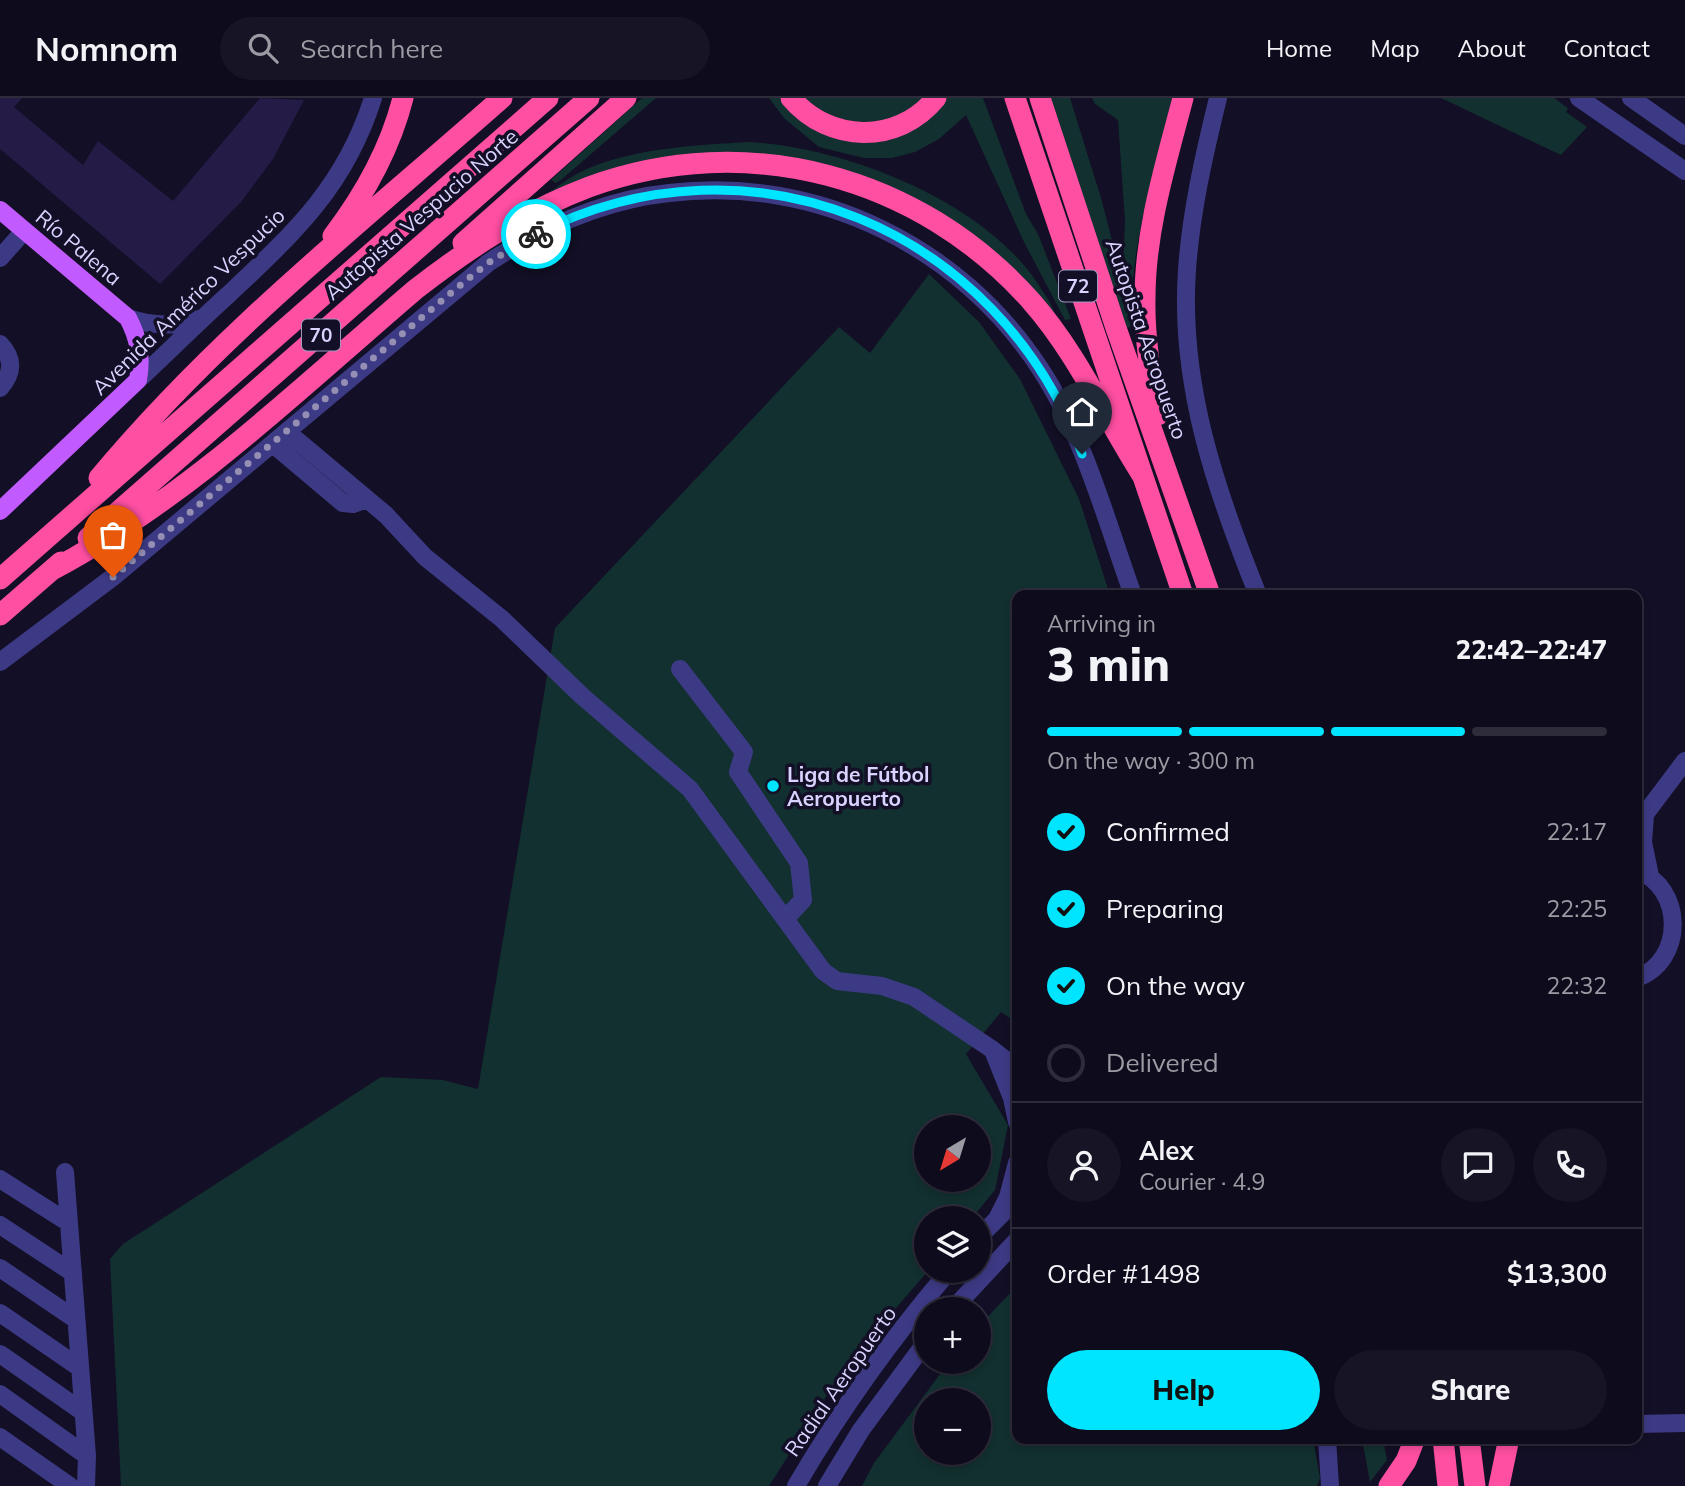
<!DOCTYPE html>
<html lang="en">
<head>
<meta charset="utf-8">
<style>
  body { margin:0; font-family:Mulish,sans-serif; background:#171425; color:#f1f3f6; height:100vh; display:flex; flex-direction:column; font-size:26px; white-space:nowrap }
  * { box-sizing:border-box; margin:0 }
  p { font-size:23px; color:#9b9ba3 }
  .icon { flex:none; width:38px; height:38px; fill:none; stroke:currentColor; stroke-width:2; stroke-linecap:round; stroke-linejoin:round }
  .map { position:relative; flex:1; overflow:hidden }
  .drawer { position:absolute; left:1012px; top:492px; width:630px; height:854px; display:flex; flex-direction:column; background:#0e0b1c; border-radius:14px; box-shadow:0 4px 10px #0003,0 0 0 2px #2e2b3b }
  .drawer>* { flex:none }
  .needle { width:46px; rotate:218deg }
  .fabs { position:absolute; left:914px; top:1017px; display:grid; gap:14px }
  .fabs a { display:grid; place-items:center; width:77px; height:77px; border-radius:50%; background:#0e0b1c; box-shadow:0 4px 10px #0003,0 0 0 2px #2e2b3b; font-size:35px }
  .pin { position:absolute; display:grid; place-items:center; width:60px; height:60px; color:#fff; margin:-72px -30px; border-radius:50% 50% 50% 0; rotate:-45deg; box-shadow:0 0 7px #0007 }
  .pin .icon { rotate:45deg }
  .courier { position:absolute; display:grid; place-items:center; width:70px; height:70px; margin:-35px; border:5px solid #00e5ff; border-radius:50%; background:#fff; color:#222; box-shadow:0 2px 9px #0007 }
  .overview em { font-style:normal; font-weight:800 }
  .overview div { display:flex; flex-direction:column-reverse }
  .overview { display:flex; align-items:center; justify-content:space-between; height:119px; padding:0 35px }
  h1 { font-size:46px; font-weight:800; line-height:52px }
  .bar { display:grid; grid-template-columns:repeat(4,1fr); gap:10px 7px; align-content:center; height:84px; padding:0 35px }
  .bar i { height:9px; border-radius:5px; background:#2e2b3b }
  .bar .active { background:#00e5ff }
  .bar p { grid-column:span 4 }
  .line { display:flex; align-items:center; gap:18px; padding:0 35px; border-top:2px solid #2e2b3b }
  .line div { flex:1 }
  .round { display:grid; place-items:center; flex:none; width:74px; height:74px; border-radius:37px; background:#171425 }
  ol { padding:0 35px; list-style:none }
  li { display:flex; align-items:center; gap:21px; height:77px }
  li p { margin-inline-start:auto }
  li .icon { padding:7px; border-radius:50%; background:#00e5ff; color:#111; stroke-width:4 }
  li:last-child { color:#9b9ba3 }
  li i { width:38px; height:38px; border:4px solid #2e2b3b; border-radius:50% }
  .cta { display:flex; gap:14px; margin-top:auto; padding:14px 35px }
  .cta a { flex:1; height:80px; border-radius:42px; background:#00e5ff; color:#111; font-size:28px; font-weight:800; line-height:80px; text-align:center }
  .cta a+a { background:#171425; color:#f1f3f6 }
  header { display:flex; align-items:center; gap:42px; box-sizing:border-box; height:98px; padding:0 35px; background:#0e0b1c; border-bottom:2px solid #2e2b3b }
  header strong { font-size:33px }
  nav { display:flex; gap:38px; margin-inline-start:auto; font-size:24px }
  .search { width:490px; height:63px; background:#171425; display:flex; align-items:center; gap:18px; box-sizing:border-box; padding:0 24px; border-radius:38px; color:#9b9ba3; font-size:26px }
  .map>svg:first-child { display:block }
  .green { fill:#12302f; fill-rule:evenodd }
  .building { fill:#241b47 }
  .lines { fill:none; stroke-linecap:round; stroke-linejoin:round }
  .minor { stroke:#3d3a85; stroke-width:18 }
  .major { stroke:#c25bff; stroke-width:18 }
  .highway { stroke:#ff4fa3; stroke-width:21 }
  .done { stroke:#948fb3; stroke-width:7; stroke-dasharray:0 12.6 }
  .route { stroke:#00e5ff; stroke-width:9 }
  .poi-dot { fill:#00e5ff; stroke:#130f26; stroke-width:2.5 }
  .labels { text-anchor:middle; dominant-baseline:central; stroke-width:7; stroke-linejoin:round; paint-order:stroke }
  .shield { fill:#130f26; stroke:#9e99be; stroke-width:2 }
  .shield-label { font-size:19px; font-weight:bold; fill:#d9d4ff }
  .street-label { font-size:21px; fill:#d9d4ff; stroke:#130f26 }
  .poi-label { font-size:21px; font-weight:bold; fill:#d9d4ff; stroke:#130f26; text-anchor:start }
</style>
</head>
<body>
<header>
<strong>Nomnom</strong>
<div class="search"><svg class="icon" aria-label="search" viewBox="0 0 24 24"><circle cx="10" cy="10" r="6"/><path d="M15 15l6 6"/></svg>Search here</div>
<nav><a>Home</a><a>Map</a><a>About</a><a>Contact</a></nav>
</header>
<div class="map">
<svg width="1685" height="1388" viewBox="0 0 1685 1388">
  <rect width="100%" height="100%" fill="#130f26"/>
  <path class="green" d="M642,0h14l-94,81 -6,4 -5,-3z
    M769,0h11l9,11 47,27 102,-28 9,-10h36l43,116 12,20 33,85 -6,1 -41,-78 -58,-127 -27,24 -24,13 -23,6h-28l-45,-11 -35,-29z
    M803,0h121l-25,20 -34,7 -35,-8z
    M1048,0h22l31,100 18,69h4l2,-46 -7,-101 -23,-16 -3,-6h80c-18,75 -43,151 -41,229l-11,2z
    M1441,0h113l14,10 -2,4 21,15 -26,28z
    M749,44c97,5 238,60 291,145 7,11 14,19 16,33l-79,-81 -209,-82 -228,43c15,-12 32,-25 49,-32 48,-20 109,-23 160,-26z
    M929,176l50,48 41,57 59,120 31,96h-93v428l-16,-11 -35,42 42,71 -13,65 -23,28h-46v52l2,1 -83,96 -76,119h-648l-11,-227 13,-15 258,-167 62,3 35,9 77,-461 284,-301 31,26zM926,1029h52v53h-52z
    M1017,1188v152l296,1 7,39 -3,8h-455l12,-23 75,-101h29v-35zM926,1302h52v52h-52z
    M1362,1341h21l4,21 -17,22z"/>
  <path class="building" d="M0,0h22l-8,9 69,58 15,-24 75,60 87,-103 44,2 -31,59 -32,43 -81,82 -160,-135z"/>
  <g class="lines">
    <path class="minor" d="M1218,0c-14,57 -27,114 -31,172 -8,114 29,221 71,325
      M1579,0l106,73
      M1631,0l54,38
      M0,160l24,-27
      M128,220c24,8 47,9 71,1
      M0,246c14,15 13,29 0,44
      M138,282c30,-28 59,-57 90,-85 65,-61 117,-108 145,-197
      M287,334l99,83 39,42 77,62 80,77 108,93 95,130 18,-19 -4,-37 -61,-91 6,-20 -64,-83
      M273,346l70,59 10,1 14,-5
      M0,564l113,-85 375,-314c55,-36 115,-63 181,-70 147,-18 292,53 372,177 42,64 66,153 92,225
      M1645,717l-2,27 7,34
      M1636,728l49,-65
      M1636,772c49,17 49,92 0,108
      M785,821l38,52 14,10 45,5 32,11 79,53 24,19
      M994,955l18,45 5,24
      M65,1074l22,284 -1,30
      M0,1081l69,44
      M998,1119l10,-20 9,-34
      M0,1127l73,48
      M978,1140l27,-27
      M0,1170l75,51
      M953,1211l64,-69
      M0,1215l80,55
      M0,1256l83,58
      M0,1296l87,62
      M1636,1326l49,-1
      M0,1339l70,49
      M1327,1340l3,48
      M796,1388c45,-77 96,-148 154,-216
      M827,1388l34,-56 65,-88"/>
    <path class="major" d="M0,112l128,108c11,21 14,39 10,62l-138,131"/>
    <path class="highway" d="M791,0c38,45 107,47 145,0
      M1015,0l168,497
      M1040,0l76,230 94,267
      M333,138c32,-42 57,-87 70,-138
      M463,145l163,-145
      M1158,317c-7,-38 -14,-78 -13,-117 0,-68 21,-135 38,-200
      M99,380c118,-142 265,-258 403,-380
      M88,440l501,-440
      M52,472c136,-72 248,-182 364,-281 53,-41 109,-78 173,-102 158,-58 331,-11 442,114 46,52 74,116 111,174
      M0,481l548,-481
      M0,517l61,-53
      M1443,1340l5,48
      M1469,1340l6,48
      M1389,1388l17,-25 9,-23
      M1499,1388l10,-48"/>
  </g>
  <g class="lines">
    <path class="done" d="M113,479l351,-295 24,-19 48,-29"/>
    <path class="route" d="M536,136c216,-110 463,-5 546,220"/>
  </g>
  <circle class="poi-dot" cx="773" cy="688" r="7"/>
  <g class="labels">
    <g class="shield">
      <rect x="1059" y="172.5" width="38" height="31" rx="5"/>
      <rect x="302" y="221.5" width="38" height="31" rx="5"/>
    </g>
    <g class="shield-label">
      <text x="1078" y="188">72</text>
      <text x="321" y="237">70</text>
    </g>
    <g class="street-label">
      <text transform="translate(421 116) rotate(-41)">Autopista Vespucio Norte</text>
      <text transform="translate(79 149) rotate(40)">Río Palena</text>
      <text transform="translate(188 203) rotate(-44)">Avenida Américo Vespucio</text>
      <text transform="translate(1147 241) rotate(71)">Autopista Aeropuerto</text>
      <text transform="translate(840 1283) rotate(-55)">Radial Aeropuerto</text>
    </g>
    <g class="poi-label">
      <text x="787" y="676">Liga de Fútbol<tspan x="787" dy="24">Aeropuerto</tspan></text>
    </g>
  </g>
</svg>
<div class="fabs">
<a><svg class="needle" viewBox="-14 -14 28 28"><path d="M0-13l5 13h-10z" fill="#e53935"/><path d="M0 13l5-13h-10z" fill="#9b9ba3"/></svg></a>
<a><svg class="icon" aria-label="layers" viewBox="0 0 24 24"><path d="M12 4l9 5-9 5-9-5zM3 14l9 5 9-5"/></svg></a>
<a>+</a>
<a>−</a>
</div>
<div class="pin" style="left:113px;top:479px;background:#ea580c"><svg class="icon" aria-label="bag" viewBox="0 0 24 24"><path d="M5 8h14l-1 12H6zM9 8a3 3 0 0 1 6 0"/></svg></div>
<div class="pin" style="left:1082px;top:356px;background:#1f2937"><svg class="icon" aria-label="home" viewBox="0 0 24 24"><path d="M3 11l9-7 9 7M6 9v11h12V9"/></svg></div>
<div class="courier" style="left:536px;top:136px"><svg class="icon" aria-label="bike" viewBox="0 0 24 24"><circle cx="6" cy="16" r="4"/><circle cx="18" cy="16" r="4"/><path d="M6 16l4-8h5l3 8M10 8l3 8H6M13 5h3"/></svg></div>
<section class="drawer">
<div class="overview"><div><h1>3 min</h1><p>Arriving in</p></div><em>22:42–22:47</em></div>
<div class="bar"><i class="active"></i><i class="active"></i><i class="active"></i><i></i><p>On the way · 300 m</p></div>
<ol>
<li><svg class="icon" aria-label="check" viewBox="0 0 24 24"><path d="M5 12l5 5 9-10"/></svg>Confirmed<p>22:17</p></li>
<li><svg class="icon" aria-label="check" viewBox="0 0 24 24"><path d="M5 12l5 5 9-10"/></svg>Preparing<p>22:25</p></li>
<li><svg class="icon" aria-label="check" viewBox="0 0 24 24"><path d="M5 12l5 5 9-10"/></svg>On the way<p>22:32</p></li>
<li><i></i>Delivered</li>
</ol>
<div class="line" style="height:126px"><a class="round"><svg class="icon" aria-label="person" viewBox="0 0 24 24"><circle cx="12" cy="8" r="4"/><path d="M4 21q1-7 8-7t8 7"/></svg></a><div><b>Alex</b><p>Courier · 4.9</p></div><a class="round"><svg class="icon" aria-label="chat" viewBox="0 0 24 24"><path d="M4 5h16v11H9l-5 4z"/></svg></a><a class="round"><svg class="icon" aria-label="phone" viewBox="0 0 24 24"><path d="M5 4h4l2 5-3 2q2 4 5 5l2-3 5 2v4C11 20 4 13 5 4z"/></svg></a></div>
<div class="line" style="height:91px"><div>Order #1498</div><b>$13,300</b></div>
<div class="cta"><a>Help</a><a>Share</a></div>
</section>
</div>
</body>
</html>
